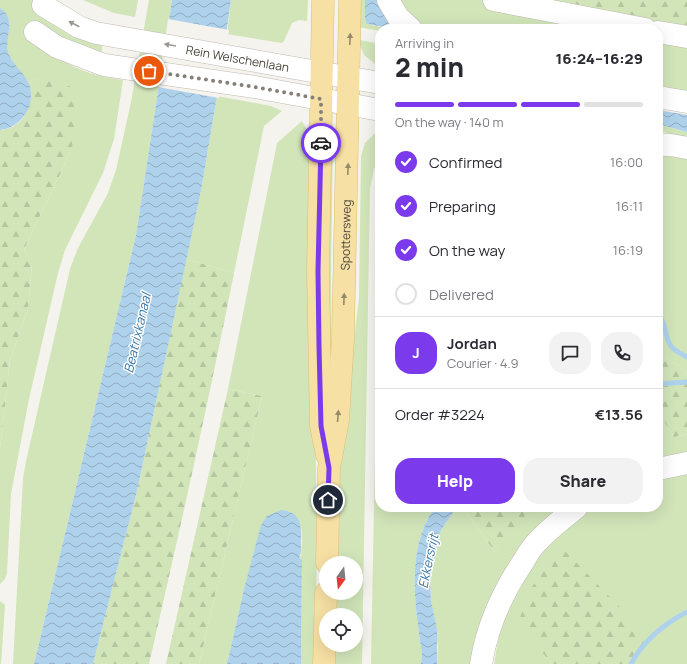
<!DOCTYPE html>
<html lang="en">
<head>
<meta charset="utf-8">
<style>
  body { margin:0; font-family:Manrope,sans-serif; background:#f2f2f3; color:#2b2b33; height:100vh; display:flex; flex-direction:column; font-size:15px; white-space:nowrap }
  * { box-sizing:border-box; margin:0 }
  p { font-size:13px; color:#7c7c81 }
  .icon { flex:none; width:22px; height:22px; fill:none; stroke:currentColor; stroke-width:2; stroke-linecap:round; stroke-linejoin:round }
  .map { position:relative; flex:1; overflow:hidden }
  .panel { position:absolute; left:375px; top:24px; width:288px; height:488px; display:flex; flex-direction:column; background:#fff; border-radius:16px; box-shadow:0 4px 16px #0002 }
  .panel>* { flex:none }
  .needle { width:26px; rotate:195deg }
  .buttons { position:absolute; left:319px; top:556px; display:grid; gap:8px }
  .buttons a { display:grid; place-items:center; width:44px; height:44px; border-radius:50%; background:#fff; box-shadow:0 4px 16px #0002; font-size:20px }
  .pin { position:absolute; display:grid; place-items:center; width:34px; height:34px; color:#fff; margin:-17px; border:2px solid #fff; border-radius:50%; box-shadow:0 1px 4px #0007 }
  .courier { position:absolute; display:grid; place-items:center; width:40px; height:40px; margin:-20px; border:3px solid #7c3aed; border-radius:50%; background:#fff; color:#222; box-shadow:0 1px 5px #0007 }
  .head em { font-style:normal; font-weight:800 }
  .head div { display:flex; flex-direction:column-reverse }
  .head { display:flex; align-items:center; justify-content:space-between; height:68px; padding:0 20px }
  h1 { font-size:26px; font-weight:800; line-height:30px }
  .bar { display:grid; grid-template-columns:repeat(4,1fr); gap:6px 4px; align-content:center; height:48px; padding:0 20px }
  .bar i { height:5px; border-radius:3px; background:#e1e1e2 }
  .bar .active { background:#7c3aed }
  .bar p { grid-column:span 4 }
  .line { display:flex; align-items:center; gap:10px; padding:0 20px; border-top:1px solid #e1e1e2 }
  .line div { flex:1 }
  .round { display:grid; place-items:center; flex:none; width:42px; height:42px; border-radius:16px; background:#f2f2f3 }
  ol { padding:0 20px; list-style:none }
  li { display:flex; align-items:center; gap:12px; height:44px }
  li p { margin-inline-start:auto }
  li .icon { padding:4px; border-radius:50%; background:#7c3aed; color:#fff; stroke-width:4 }
  li:last-child { color:#7c7c81 }
  li i { width:22px; height:22px; border:2px solid #e1e1e2; border-radius:50% }
  .cta { display:flex; gap:8px; margin-top:auto; padding:8px 20px }
  .cta a { flex:1; height:46px; border-radius:16px; background:#7c3aed; color:#fff; font-size:16px; font-weight:800; line-height:46px; text-align:center }
  .cta a+a { background:#f2f2f3; color:#2b2b33 }
  .map>svg:first-child { display:block }
  .green { fill:#d1e5b9 }
  .forest { fill:url(#forest-firs) }
  .water { fill:url(#water-waves) }
  .pier { fill:#f5f3ed }
  .lines { fill:none; stroke-linecap:round; stroke-linejoin:round }
  .stream { stroke:#afd2ec; stroke-width:5 }
  .minor-casing { stroke:#c0bbb0; stroke-width:23 }
  .major-casing { stroke:#dcbe74; stroke-width:23 }
  .minor { stroke:#fff; stroke-width:22 }
  .major { stroke:#f7e0a4; stroke-width:22 }
  .oneway { fill:#9b9893 }
  .oneway2 { fill:#978a6a }
  .done { stroke:#858179; stroke-width:4; stroke-dasharray:0 7.2 }
  .route { stroke:#7c3aed; stroke-width:5 }
  .labels { text-anchor:middle; dominant-baseline:central; stroke-width:3; stroke-linejoin:round; paint-order:stroke }
  .street-label { font-size:12px; fill:#49443a; stroke:#fff }
  .water-label { font-size:13px; font-style:italic; fill:#3977a6; stroke:#fff }
</style>
</head>
<body>
<div class="map">
<svg width="687" height="664" viewBox="0 0 687 664">
  <defs>
    <pattern id="forest-firs" width="22" height="20" patternUnits="userSpaceOnUse"><rect width="22" height="20" fill="#d1e5b9"/><path d="M5 1l3.5 6h-7zM16 11l3.5 6h-7z" fill="#b5c6a0"/></pattern>
    <pattern id="water-waves" width="16" height="10" patternUnits="userSpaceOnUse"><rect width="16" height="10" fill="#afd2ec"/><path d="M0 5q4-4 8 0t8 0" fill="none" stroke="#90acc0"/></pattern>
  </defs>
  <rect width="100%" height="100%" fill="#f5f3ed"/>
  <path class="green" d="M0,0h45l58,40 -2,16 -43,1c20,15 41,19 65,23l-9,59 -11,34 -38,77 -7,23 -29,126 -18,95 -4,79 -2,6 -5,5v-135l10,-89 18,-51 4,-45 -8,-15 48,-100 -35,-71 -9,4c-7,-9 -15,-17 -19,-28 -6,-17 9,-34 -9,-46z
    M83,0h55l-3,17 -21,-4z
    M149,0h23l-36,235 -102,429h-21l10,-186 3,-17 44,-192 8,-21 30,-55 8,-23 15,-68z
    M231,0h77l-1,21 -8,-1 -7,3 -8,18 -2,2 -55,-9z
    M356,0h9v19l2,5 22,5 3,-4 3,2 -1,2h-14v2l-22,-4z
    M396,0h96l195,34v62l-29,-5v-62h-240z
    M360,40l20,4v24l-16,-13 -5,-13z
    M217,96l54,10 11,5 -18,15 -30,147 -48,-14 15,-68z
    M302,121l7,12 3,13 5,401 -2,117h-14l1,-104 -3,-4h2c1,-17 5,-33 -11,-44l-46,77 -17,75h-28l63,-268 -34,-7 49,-246z
    M658,124l29,8v7l-29,-9z
    M380,128v29l-6,12 -4,19 -8,476h-28l1,-19h21v-30h-20v-22h20v-30h-19l2,-100 20,-165 2,-142 4,-13z
    M333,139l-2,136 1,138 -9,-111 4,-162z
    M658,155l29,4v216l-3,-5 -26,-17z
    M380,186v321h55c-30,42 -20,99 -13,147l-1,10h-50z
    M658,412l16,25 13,-3v29l-29,6z
    M687,473v191h-56l7,-13 12,-13 -132,-16 34,42h-58l5,-29 6,-21 27,-48 18,-23 43,-36h65v-28z
    M457,507h5l33,45 35,-45h47l-41,36 -55,121h-44l1,-17 -7,-46 -1,-24 11,-47z
    M0,601l5,4 -4,59h-1z"/>
  <path class="forest" d="M492,0h195v34z
    M37,78l20,1 17,10 1,18 -3,42 -48,100 8,14 -4,46 -18,51 -10,89v-319c25,-2 34,-26 28,-48z
    M186,259l48,14c-26,131 -55,261 -85,391h-56l44,-173z
    M658,353l26,17 3,5v59l-13,3 -16,-25z
    M228,389l34,7 -63,268h-33z
    M462,507h68l1,1 -36,44z
    M561,547l89,91 -12,13 -7,13h-79l-34,-41 13,-35z"/>
  <path class="water" d="M172,0h59l-14,96 -16,95 -64,300 -44,173h-59l102,-429z
    M365,0h12l15,25 -2,3 -23,-4 -2,-5z
    M0,8c17,11 5,27 8,43 3,13 15,20 20,31 10,21 -6,46 -28,48z
    M658,110l29,5v17l-29,-8z
    M435,507h22l-16,23 -11,47 1,24 6,28v35h-16l1,-10c-7,-48 -17,-105 13,-147z
    M281,510c20,2 21,15 20,32 0,5 1,12 -2,15l3,3 -1,104h-74l17,-75 17,-64 6,-9z"/>
  <path class="pier" d="M168,19l61,11 -10,68 -61,-11z"/>
  <g class="lines">
    <path class="stream" d="M658,314c9,10 6,22 13,32 3,5 11,8 16,11
      M658,384l29,-2
      M631,664c11,-22 34,-41 56,-52"/>
    <defs>
      <g id="minor">
        <path d="M388,0l10,17 13,12"/>
        <path d="M494,0l151,29"/>
        <path id="s1" d="M43,5l36,22 17,6 284,50"/>
        <path d="M35,32l22,15 47,18 151,22 125,23"/>
        <path d="M658,32l29,5"/>
        <path d="M658,97l29,5"/>
        <path d="M658,145h13l16,3"/>
        <path d="M658,469l29,-6"/>
        <path d="M481,664c6,-37 21,-71 42,-102 4,-7 9,-15 14,-20 12,-13 26,-24 40,-35"/>
      </g>
      <g id="major">
        <path d="M323,0l-5,271 3,155 6,29"/>
        <path id="s2" d="M327,563l2,-95 9,-48 5,-82 7,-338"/>
        <path d="M324,664l2,-71"/>
      </g>
    </defs>
    <use href="#minor" class="minor-casing"/>
    <use href="#major" class="major-casing"/>
    <use href="#minor" class="minor"/>
    <use href="#major" class="major"/>
  </g>
  <defs><path id="oneway-solid" d="M-6-.8H1V-3.2L6.5 0L1 3.2V.8H-6Z"/></defs>
  <g class="oneway">
    <use href="#oneway-solid" transform="translate(74 24) rotate(-153)"/>
    <use href="#oneway-solid" transform="translate(170 45) rotate(-170)"/>
  </g>
  <g class="oneway2">
    <use href="#oneway-solid" transform="translate(350 39) rotate(-88)"/>
    <use href="#oneway-solid" transform="translate(348 169) rotate(-88)"/>
    <use href="#oneway-solid" transform="translate(344 299) rotate(-88)"/>
    <use href="#oneway-solid" transform="translate(338 416) rotate(-85)"/>
  </g>
  <g class="lines">
    <path class="done" d="M149,71l106,16 66,12v44"/>
    <path class="route" d="M321,143l-3,128 1,75 2,80 8,42 -1,32"/>
  </g>
  <g class="labels">
    <g class="street-label">
      <text stroke="none"><textPath href="#s1" startOffset="204">Rein Welschenlaan</textPath></text>
      <text stroke="none"><textPath href="#s2" startOffset="329">Spottersweg</textPath></text>
    </g>
    <g class="water-label">
      <text transform="translate(137 333) rotate(-77)">Beatrixkanaal</text>
      <text transform="translate(428 561) rotate(-78)">Ekkersrijt</text>
    </g>
  </g>
</svg>
<div class="buttons">
<a><svg class="needle" viewBox="-14 -14 28 28"><path d="M0-13l5 13h-10z" fill="#e53935"/><path d="M0 13l5-13h-10z" fill="#7c7c81"/></svg></a>
<a><svg class="icon" aria-label="locate" viewBox="0 0 24 24"><circle cx="12" cy="12" r="6"/><path d="M12 2v4M12 18v4M2 12h4M18 12h4"/></svg></a>
</div>
<div class="pin" style="left:149px;top:71px;background:#ea580c"><svg class="icon" aria-label="bag" viewBox="0 0 24 24"><path d="M5 8h14l-1 12H6zM9 8a3 3 0 0 1 6 0"/></svg></div>
<div class="pin" style="left:328px;top:500px;background:#1f2937"><svg class="icon" aria-label="home" viewBox="0 0 24 24"><path d="M3 11l9-7 9 7M6 9v11h12V9"/></svg></div>
<div class="courier" style="left:321px;top:143px"><svg class="icon" aria-label="car" viewBox="0 0 24 24"><path d="M5 17H2v-5l4-1 3-4h7l3 4 3 1v5h-3M9 17h6M6 11h13"/><circle cx="7" cy="17" r="2"/><circle cx="17" cy="17" r="2"/></svg></div>
<section class="panel">
<div class="head"><div><h1>2 min</h1><p>Arriving in</p></div><em>16:24–16:29</em></div>
<div class="bar"><i class="active"></i><i class="active"></i><i class="active"></i><i></i><p>On the way · 140 m</p></div>
<ol>
<li><svg class="icon" aria-label="check" viewBox="0 0 24 24"><path d="M5 12l5 5 9-10"/></svg>Confirmed<p>16:00</p></li>
<li><svg class="icon" aria-label="check" viewBox="0 0 24 24"><path d="M5 12l5 5 9-10"/></svg>Preparing<p>16:11</p></li>
<li><svg class="icon" aria-label="check" viewBox="0 0 24 24"><path d="M5 12l5 5 9-10"/></svg>On the way<p>16:19</p></li>
<li><i></i>Delivered</li>
</ol>
<div class="line" style="height:72px"><b class="round" style="background:#7c3aed;color:#fff">J</b><div><b>Jordan</b><p>Courier · 4.9</p></div><a class="round"><svg class="icon" aria-label="chat" viewBox="0 0 24 24"><path d="M4 5h16v11H9l-5 4z"/></svg></a><a class="round"><svg class="icon" aria-label="phone" viewBox="0 0 24 24"><path d="M5 4h4l2 5-3 2q2 4 5 5l2-3 5 2v4C11 20 4 13 5 4z"/></svg></a></div>
<div class="line" style="height:52px"><div>Order #3224</div><b>€13.56</b></div>
<div class="cta"><a>Help</a><a>Share</a></div>
</section>
</div>
</body>
</html>
